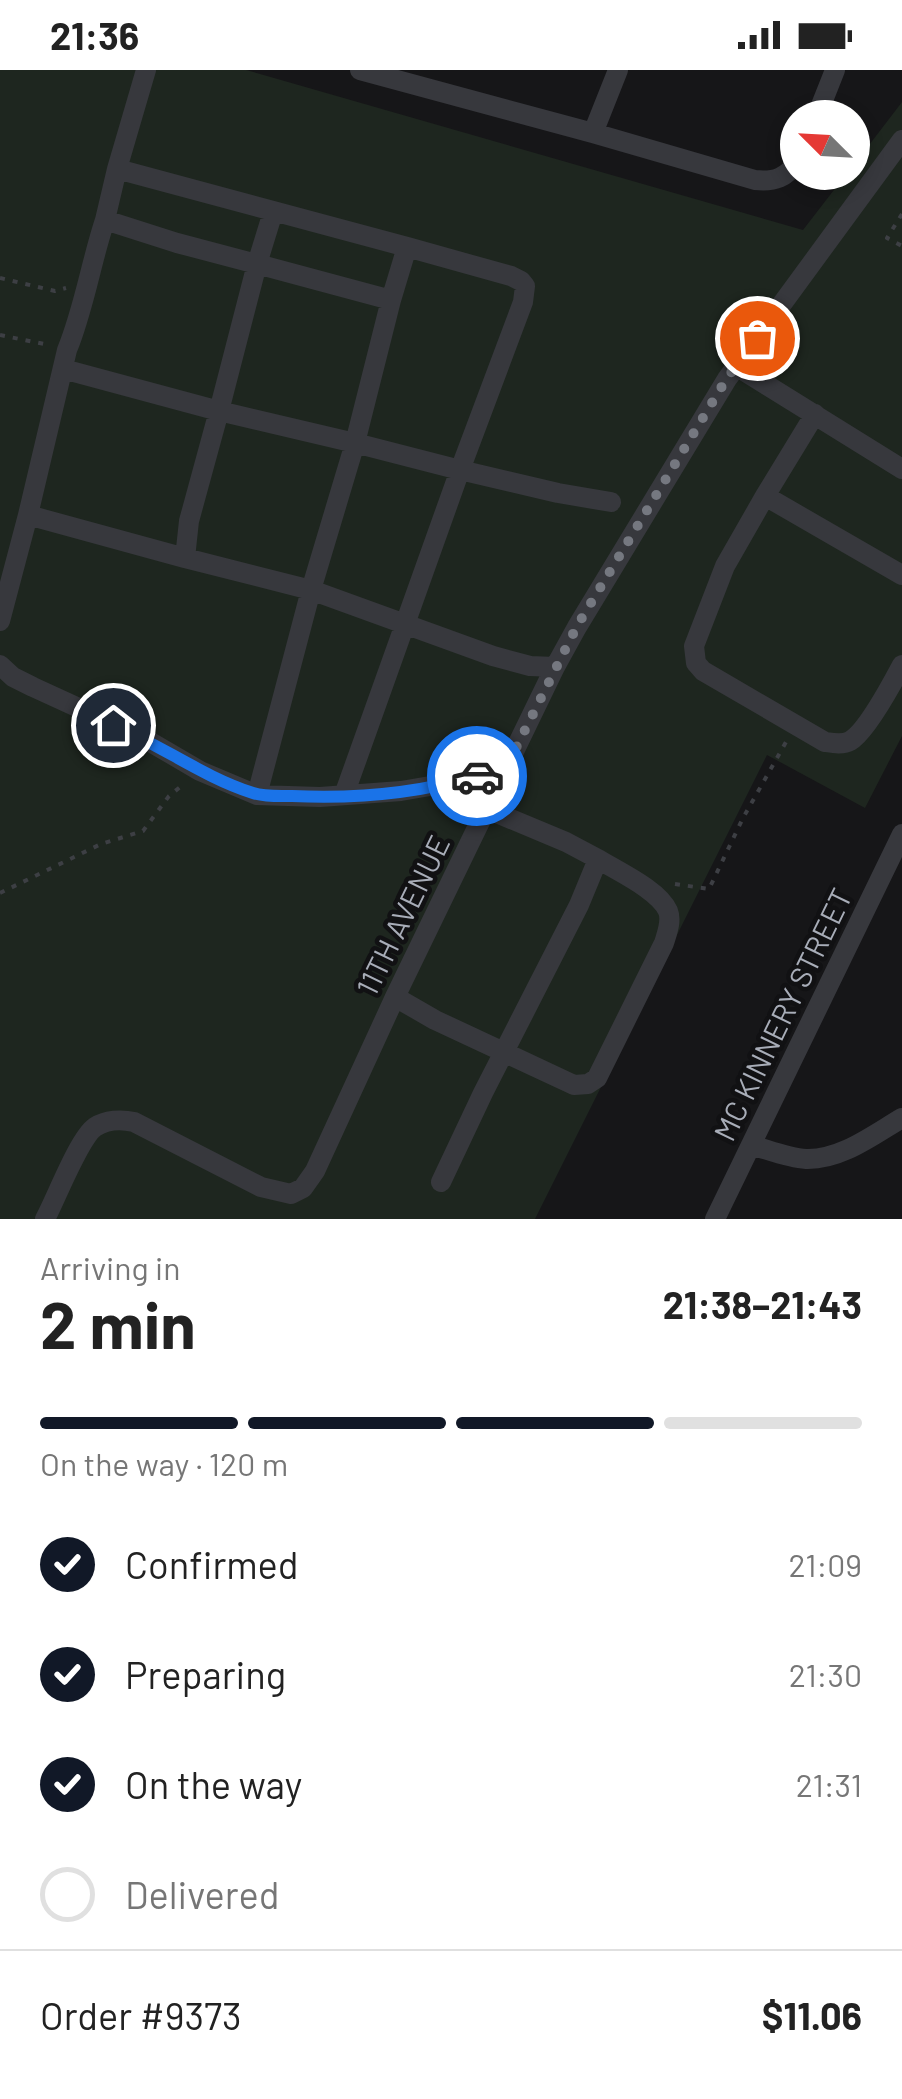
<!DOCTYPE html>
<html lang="en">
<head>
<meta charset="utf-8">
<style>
  body { margin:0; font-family:Barlow,sans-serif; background:#f6f6f6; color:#222; height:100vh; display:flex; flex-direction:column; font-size:38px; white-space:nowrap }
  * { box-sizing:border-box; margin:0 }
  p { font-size:32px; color:#767676 }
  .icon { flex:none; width:55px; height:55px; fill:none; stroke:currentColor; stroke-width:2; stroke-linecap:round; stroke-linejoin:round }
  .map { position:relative; height:1149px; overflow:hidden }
  .panel { display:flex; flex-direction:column; background:#fff; flex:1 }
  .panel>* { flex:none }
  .needle { width:65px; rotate:294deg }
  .fabs { position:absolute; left:780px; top:30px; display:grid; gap:20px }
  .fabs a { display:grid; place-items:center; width:90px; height:90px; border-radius:50%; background:#fff; box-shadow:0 5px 15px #0003; font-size:50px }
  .pin { position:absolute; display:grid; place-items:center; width:85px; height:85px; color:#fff; margin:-42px; border:5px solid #fff; border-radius:50%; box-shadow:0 2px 10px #0007 }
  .courier { position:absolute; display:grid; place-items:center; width:100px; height:100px; margin:-50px; border:8px solid #1a73e8; border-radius:50%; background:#fff; color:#222; box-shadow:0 2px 12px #0007 }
  .overview em { font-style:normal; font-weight:700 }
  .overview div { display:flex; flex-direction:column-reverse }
  .overview { display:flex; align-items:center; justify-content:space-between; height:170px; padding:0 40px }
  h1 { font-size:65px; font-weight:700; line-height:75px }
  .bar { display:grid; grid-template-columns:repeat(4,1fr); gap:15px 10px; align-content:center; height:120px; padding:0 40px }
  .bar i { height:12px; border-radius:8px; background:#e0e0e0 }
  .bar .selected { background:#111827 }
  .bar p { grid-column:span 4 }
  .line { display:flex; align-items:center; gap:25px; padding:0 40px; border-top:2px solid #e0e0e0 }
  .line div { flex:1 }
  ol { padding:0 40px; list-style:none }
  li { display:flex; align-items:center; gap:30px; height:110px }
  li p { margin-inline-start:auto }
  li .icon { padding:10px; border-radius:50%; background:#111827; color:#fff; stroke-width:4 }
  li:last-child { color:#767676 }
  li i { width:55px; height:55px; border:5px solid #e0e0e0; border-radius:50% }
  .status { display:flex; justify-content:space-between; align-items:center; height:70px; padding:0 50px; background:#fff; direction:ltr }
  .status svg { height:28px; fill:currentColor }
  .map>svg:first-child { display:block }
  .green { fill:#1e261f }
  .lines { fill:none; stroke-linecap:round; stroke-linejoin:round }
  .path { stroke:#3d3f44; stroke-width:4; stroke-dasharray:5 8; stroke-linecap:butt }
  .minor { stroke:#37383d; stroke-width:20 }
  .done { stroke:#757880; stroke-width:10; stroke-dasharray:0 18 }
  .route { stroke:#1a73e8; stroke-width:12 }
  .labels { text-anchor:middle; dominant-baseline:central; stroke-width:9; stroke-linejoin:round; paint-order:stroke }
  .street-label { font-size:30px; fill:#a8adb8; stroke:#111113 }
</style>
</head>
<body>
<div class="status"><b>21:36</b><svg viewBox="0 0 49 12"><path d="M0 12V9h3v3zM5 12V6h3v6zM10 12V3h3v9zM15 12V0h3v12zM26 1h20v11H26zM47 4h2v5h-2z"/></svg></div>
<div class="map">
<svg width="902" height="1149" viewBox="0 0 902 1149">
  <rect width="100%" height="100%" fill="#161618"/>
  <path class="green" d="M0,0h246l557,160 44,-57 5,-1 1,-6 49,-64v634l-37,72 -98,-53 -232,464h-535z"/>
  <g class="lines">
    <path class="path" d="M902,144l-15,24 15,8
      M0,208l55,13 11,-3
      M0,265l49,10
      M675,814l34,5 34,-71 43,-76
      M0,823l101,-49 42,-13 26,-35 16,-13"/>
    <path class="minor" d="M360,0l233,63 162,47c20,2 31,-2 43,-19
      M816,48l19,-48
      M593,63l25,-63
      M117,99l290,78 -16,53 -134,-36 16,-52
      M105,150l12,-51 29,-99
      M407,177l104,29 10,5 4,5 -2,16 -63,168 98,23 53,9
      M736,296l166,103
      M815,344l-50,82 -40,70 -31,80 2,17 7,8 122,71c7,1 18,3 25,-1 16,-9 43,-59 52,-76
      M765,426l137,79
      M28,445l157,43
      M0,551l28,-106 39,-165c17,-41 24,-88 38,-130l72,23 80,21 -38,147 -156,-42
      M0,595l13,12 20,10 107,49 60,35 57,24 63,2 81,-6 58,-10 46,-13
      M257,725l54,-205 44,-147 -136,-32 -30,110 -4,37 126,32 182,66 37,10 25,1
      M344,725l116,-325 -105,-27 36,-143
      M395,927l40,23 139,65 14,-1 9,-6 67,-135c3,-10 8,-22 4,-32 -9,-21 -51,-40 -70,-52
      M751,1075c18,5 37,13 55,14 35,1 67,-24 96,-41
      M441,1112l42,-89 96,-188 19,-46 -32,-17 -79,-33
      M45,1149c11,-20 34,-81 50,-92 11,-7 26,-8 39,-5l127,65 30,7 12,-6 12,-17 80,-174 160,-330 22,-40 150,-248 175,-239
      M715,1149l187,-385"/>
  </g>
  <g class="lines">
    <path class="done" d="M477,706l29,-8 71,-142 150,-248 30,-40"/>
    <path class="route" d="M113,655c48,20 90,52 140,68 12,4 26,3 39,3 61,3 126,-3 185,-20"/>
  </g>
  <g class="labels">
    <g class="street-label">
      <text transform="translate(402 845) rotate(-64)">11TH AVENUE</text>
      <text transform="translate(782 944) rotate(-64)">MC KINNERY STREET</text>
    </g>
  </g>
</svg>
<div class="fabs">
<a><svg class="needle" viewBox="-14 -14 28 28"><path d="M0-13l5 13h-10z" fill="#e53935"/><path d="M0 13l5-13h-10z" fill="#767676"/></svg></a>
</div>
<div class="pin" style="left:757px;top:268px;background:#ea580c"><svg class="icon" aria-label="bag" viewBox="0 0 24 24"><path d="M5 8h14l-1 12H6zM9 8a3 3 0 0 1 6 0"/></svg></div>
<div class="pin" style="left:113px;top:655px;background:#1f2937"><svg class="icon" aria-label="home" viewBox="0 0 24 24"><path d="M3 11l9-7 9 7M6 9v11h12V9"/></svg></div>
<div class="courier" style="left:477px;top:706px"><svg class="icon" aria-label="car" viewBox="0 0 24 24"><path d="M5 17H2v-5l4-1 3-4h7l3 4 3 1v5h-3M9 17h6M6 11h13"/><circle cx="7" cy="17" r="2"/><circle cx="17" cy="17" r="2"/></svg></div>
</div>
<section class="panel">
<div class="overview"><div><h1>2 min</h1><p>Arriving in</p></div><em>21:38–21:43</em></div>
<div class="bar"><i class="selected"></i><i class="selected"></i><i class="selected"></i><i></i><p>On the way · 120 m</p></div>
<ol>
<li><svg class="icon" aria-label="check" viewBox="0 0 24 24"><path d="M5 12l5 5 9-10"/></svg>Confirmed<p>21:09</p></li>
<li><svg class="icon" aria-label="check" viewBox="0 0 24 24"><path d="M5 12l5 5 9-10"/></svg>Preparing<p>21:30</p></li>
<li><svg class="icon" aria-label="check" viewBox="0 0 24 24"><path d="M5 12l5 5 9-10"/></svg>On the way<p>21:31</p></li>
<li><i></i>Delivered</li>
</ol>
<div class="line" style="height:130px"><div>Order #9373</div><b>$11.06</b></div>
</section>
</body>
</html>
